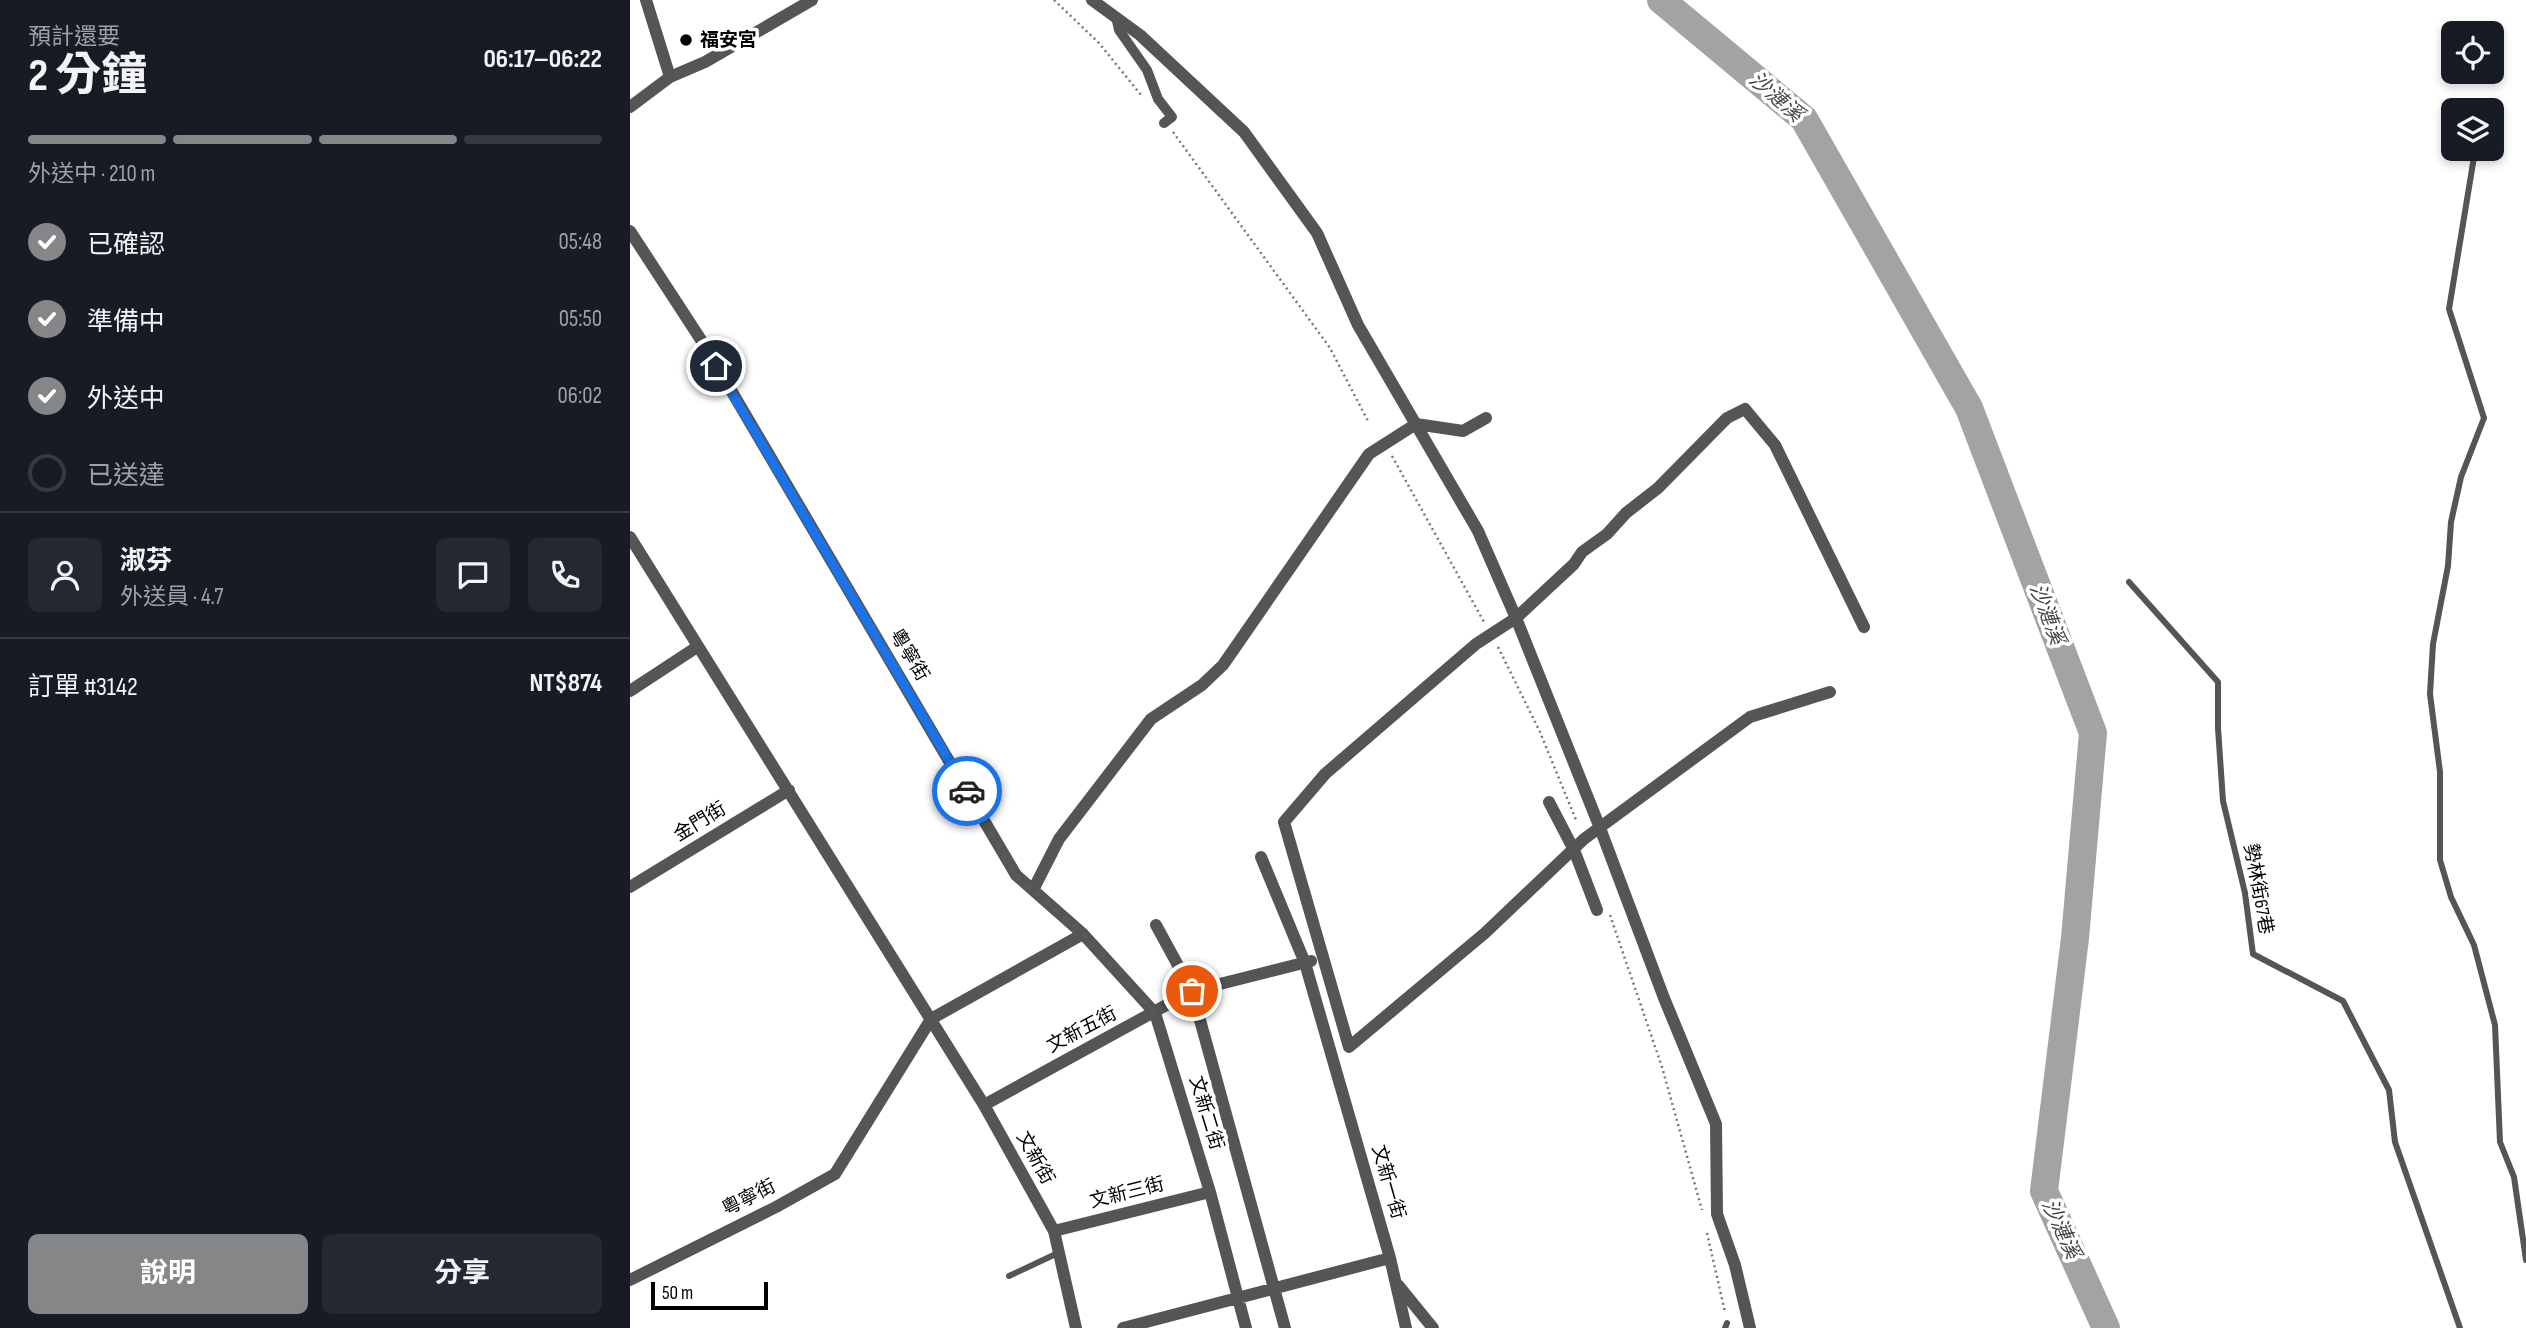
<!DOCTYPE html>
<html lang="zh-TW">
<head>
<meta charset="utf-8">
<style>
  body { margin:0; font-family:"Sofia Sans Condensed","Noto Sans TC",sans-serif; background:#242831; color:#f1f3f6; height:100vh; display:flex; flex-direction:column; font-size:26px; white-space:nowrap }
  * { box-sizing:border-box; margin:0 }
  p { font-size:23px; color:#9ea1a6 }
  .icon { flex:none; width:38px; height:38px; fill:none; stroke:currentColor; stroke-width:2; stroke-linecap:round; stroke-linejoin:round }
  .map { position:relative; flex:1; overflow:hidden }
  .panel { display:flex; flex-direction:column; background:#171b24; width:630px }
  .panel>* { flex:none }
  .tools { position:absolute; left:1811px; top:21px; display:grid; gap:14px }
  .tools a { display:grid; place-items:center; width:63px; height:63px; border-radius:10px; background:#171b24; box-shadow:0 4px 10px #0003; font-size:35px }
  .scale { position:absolute; left:21px; bottom:18px; width:117px; box-sizing:border-box; padding-left:7px; border:4px solid #000; border-top:0; font-size:19px; line-height:24px; white-space:nowrap; color:#000; -webkit-text-stroke:5px #fff; paint-order:stroke }
  .pin { position:absolute; display:grid; place-items:center; width:60px; height:60px; color:#fff; margin:-30px; border:4px solid #fff; border-radius:50%; box-shadow:0 2px 7px #0007 }
  .courier { position:absolute; display:grid; place-items:center; width:70px; height:70px; margin:-35px; border:5px solid #1a73e8; border-radius:50%; background:#fff; color:#222; box-shadow:0 2px 9px #0007 }
  .overview em { font-style:normal; font-weight:700 }
  .overview div { display:flex; flex-direction:column-reverse }
  .overview { display:flex; align-items:center; justify-content:space-between; height:119px; padding:0 28px }
  h1 { font-size:46px; font-weight:700; line-height:52px }
  .bar { display:grid; grid-template-columns:repeat(4,1fr); gap:10px 7px; align-content:center; height:84px; padding:0 28px }
  .bar i { height:9px; border-radius:5px; background:#363941 }
  .bar .active { background:#858687 }
  .bar p { grid-column:span 4 }
  .line { display:flex; align-items:center; gap:18px; padding:0 28px; border-top:2px solid #363941 }
  .line div { flex:1 }
  .round { display:grid; place-items:center; flex:none; width:74px; height:74px; border-radius:10px; background:#242831 }
  ol { padding:0 28px; list-style:none }
  li { display:flex; align-items:center; gap:21px; height:77px }
  li p { margin-inline-start:auto }
  li .icon { padding:7px; border-radius:50%; background:#858687; color:#fff; stroke-width:4 }
  li:last-child { color:#9ea1a6 }
  li i { width:38px; height:38px; border:4px solid #363941; border-radius:50% }
  .action { display:flex; gap:14px; margin-top:auto; padding:14px 28px }
  .action a { flex:1; height:80px; border-radius:10px; background:#858687; color:#fff; font-size:28px; font-weight:700; line-height:80px; text-align:center }
  .action a+a { background:#242831; color:#f1f3f6 }
  main { display:flex; flex:1; min-height:0 }
  .map>svg:first-child { display:block }
  .lines { fill:none; stroke-linecap:round; stroke-linejoin:round }
  .river { stroke:#a3a3a3; stroke-width:28 }
  .path { stroke:#777; stroke-width:2.5; stroke-dasharray:2 3.5; stroke-linecap:butt }
  .service { stroke:#555; stroke-width:6 }
  .pedestrian { stroke:#555; stroke-width:10 }
  .minor { stroke:#555; stroke-width:12 }
  .done { stroke:#595959; stroke-width:7; stroke-dasharray:0 12.6 }
  .route { stroke:#1a73e8; stroke-width:9 }
  .poi-dot { fill:#000; stroke:#fff; stroke-width:2.5 }
  .labels { text-anchor:middle; dominant-baseline:central; stroke-width:7; stroke-linejoin:round; paint-order:stroke }
  .poi-label { font-size:19px; font-weight:bold; fill:#000; stroke:#fff; text-anchor:start }
  .street-label { font-size:19px; fill:#000; stroke:#fff }
  .water-label { font-size:21px; font-style:italic; fill:#444; stroke:#fff }
</style>
</head>
<body>
<main>
<section class="panel">
<div class="overview"><div><h1>2 分鐘</h1><p>預計還要</p></div><em>06:17–06:22</em></div>
<div class="bar"><i class="active"></i><i class="active"></i><i class="active"></i><i></i><p>外送中 · 210 m</p></div>
<ol>
<li><svg class="icon" aria-label="check" viewBox="0 0 24 24"><path d="M5 12l5 5 9-10"/></svg>已確認<p>05:48</p></li>
<li><svg class="icon" aria-label="check" viewBox="0 0 24 24"><path d="M5 12l5 5 9-10"/></svg>準備中<p>05:50</p></li>
<li><svg class="icon" aria-label="check" viewBox="0 0 24 24"><path d="M5 12l5 5 9-10"/></svg>外送中<p>06:02</p></li>
<li><i></i>已送達</li>
</ol>
<div class="line" style="height:126px"><a class="round"><svg class="icon" aria-label="person" viewBox="0 0 24 24"><circle cx="12" cy="8" r="4"/><path d="M4 21q1-7 8-7t8 7"/></svg></a><div><b>淑芬</b><p>外送員 · 4.7</p></div><a class="round"><svg class="icon" aria-label="chat" viewBox="0 0 24 24"><path d="M4 5h16v11H9l-5 4z"/></svg></a><a class="round"><svg class="icon" aria-label="phone" viewBox="0 0 24 24"><path d="M5 4h4l2 5-3 2q2 4 5 5l2-3 5 2v4C11 20 4 13 5 4z"/></svg></a></div>
<div class="line" style="height:91px"><div>訂單 #3142</div><b>NT$874</b></div>
<div class="action"><a>說明</a><a>分享</a></div>
</section>
<div class="map">
<svg width="1896" height="1328" viewBox="0 0 1896 1328">
  <rect width="100%" height="100%" fill="#fff"/>
  <g class="lines">
    <path class="river" d="M1031,0l143,119 165,289 124,325 -18,205 -31,253 62,137"/>
    <path class="path" d="M424,0l45,43 42,52
      M543,132l157,216 39,75
      M762,456l92,166
      M868,647l42,85 36,88
      M980,915l52,152 40,143
      M1077,1233l18,79"/>
    <path class="service" d="M1844,157l-25,152 35,109 -23,59 -10,45 -3,44 -15,78 -3,50 10,78v88l11,37 23,48 21,80 5,117 14,35 12,83
      M1499,582l89,100v46l5,73 22,92 8,61 90,47 46,89 6,52 65,186
      M379,1276l49,-23
      M1095,1328l2,-5"/>
    <path class="pedestrian" d="M487,21l2,9 28,40 11,29 14,18 -8,6"/>
    <path class="minor" d="M16,0l24,77
      M462,0l48,35 104,97 73,101 41,92 120,206 38,87 84,210 64,170 52,126 1,90 18,51 15,63
      M0,107l40,-30 35,-15 107,-62
      M0,231l75,115 311,529 67,59 -152,85 -96,155 -59,33 -146,73
      M0,537l354,568 70,126 22,97
      M0,691l67,-44
      M1200,692l-80,25 -166,122 -99,94 -136,114 -65,-225 41,-48 151,-130 40,-26 58,-54 8,-12 25,-18 19,-21 32,-25 69,-70 18,-9 30,36 89,182
      M919,802l25,48 23,60
      M0,887l159,-97
      M403,890l26,-51 92,-120 51,-34 21,-20 146,-211 47,-30 47,7 23,-13
      M526,925l36,66 93,337
      M453,934l72,79 55,179 36,136
      M354,1105l208,-114 119,-30
      M424,1231l156,-39
      M760,1258l16,70
      M768,1285l35,43
      M493,1328l267,-70 -85,-295 -44,-106"/>
  </g>
  <g class="lines">
    <path class="done" d="M337,791l49,84 67,59 72,79 37,-22"/>
    <path class="route" d="M86,366l251,425"/>
  </g>
  <circle class="poi-dot" cx="56" cy="40" r="7"/>
  <g class="labels">
    <g class="poi-label">
      <text x="70" y="40">福安宮</text>
    </g>
    <g class="street-label">
      <text transform="translate(279 655) rotate(59)">粵寧街</text>
      <text transform="translate(70 822) rotate(-31)">金門街</text>
      <text transform="translate(1628 889) rotate(80)">勢林街67巷</text>
      <text transform="translate(452 1030) rotate(-28)">文新五街</text>
      <text transform="translate(576 1113) rotate(73)">文新二街</text>
      <text transform="translate(405 1158) rotate(61)">文新街</text>
      <text transform="translate(758 1182) rotate(74)">文新一街</text>
      <text transform="translate(497 1193) rotate(-14)">文新三街</text>
      <text transform="translate(119 1198) rotate(-27)">粵寧街</text>
    </g>
    <g class="water-label">
      <text transform="translate(1146 97) rotate(41)">沙漣溪</text>
      <text transform="translate(1417 614) rotate(69)">沙漣溪</text>
      <text transform="translate(1431 1229) rotate(65)">沙漣溪</text>
    </g>
  </g>
</svg>
<div class="tools">
<a><svg class="icon" aria-label="locate" viewBox="0 0 24 24"><circle cx="12" cy="12" r="6"/><path d="M12 2v4M12 18v4M2 12h4M18 12h4"/></svg></a>
<a><svg class="icon" aria-label="layers" viewBox="0 0 24 24"><path d="M12 4l9 5-9 5-9-5zM3 14l9 5 9-5"/></svg></a>
</div>
<div class="scale">50 m</div>
<div class="pin" style="left:562px;top:991px;background:#ea580c"><svg class="icon" aria-label="bag" viewBox="0 0 24 24"><path d="M5 8h14l-1 12H6zM9 8a3 3 0 0 1 6 0"/></svg></div>
<div class="pin" style="left:86px;top:366px;background:#1f2937"><svg class="icon" aria-label="home" viewBox="0 0 24 24"><path d="M3 11l9-7 9 7M6 9v11h12V9"/></svg></div>
<div class="courier" style="left:337px;top:791px"><svg class="icon" aria-label="car" viewBox="0 0 24 24"><path d="M5 17H2v-5l4-1 3-4h7l3 4 3 1v5h-3M9 17h6M6 11h13"/><circle cx="7" cy="17" r="2"/><circle cx="17" cy="17" r="2"/></svg></div>
</div>
</main>
</body>
</html>
